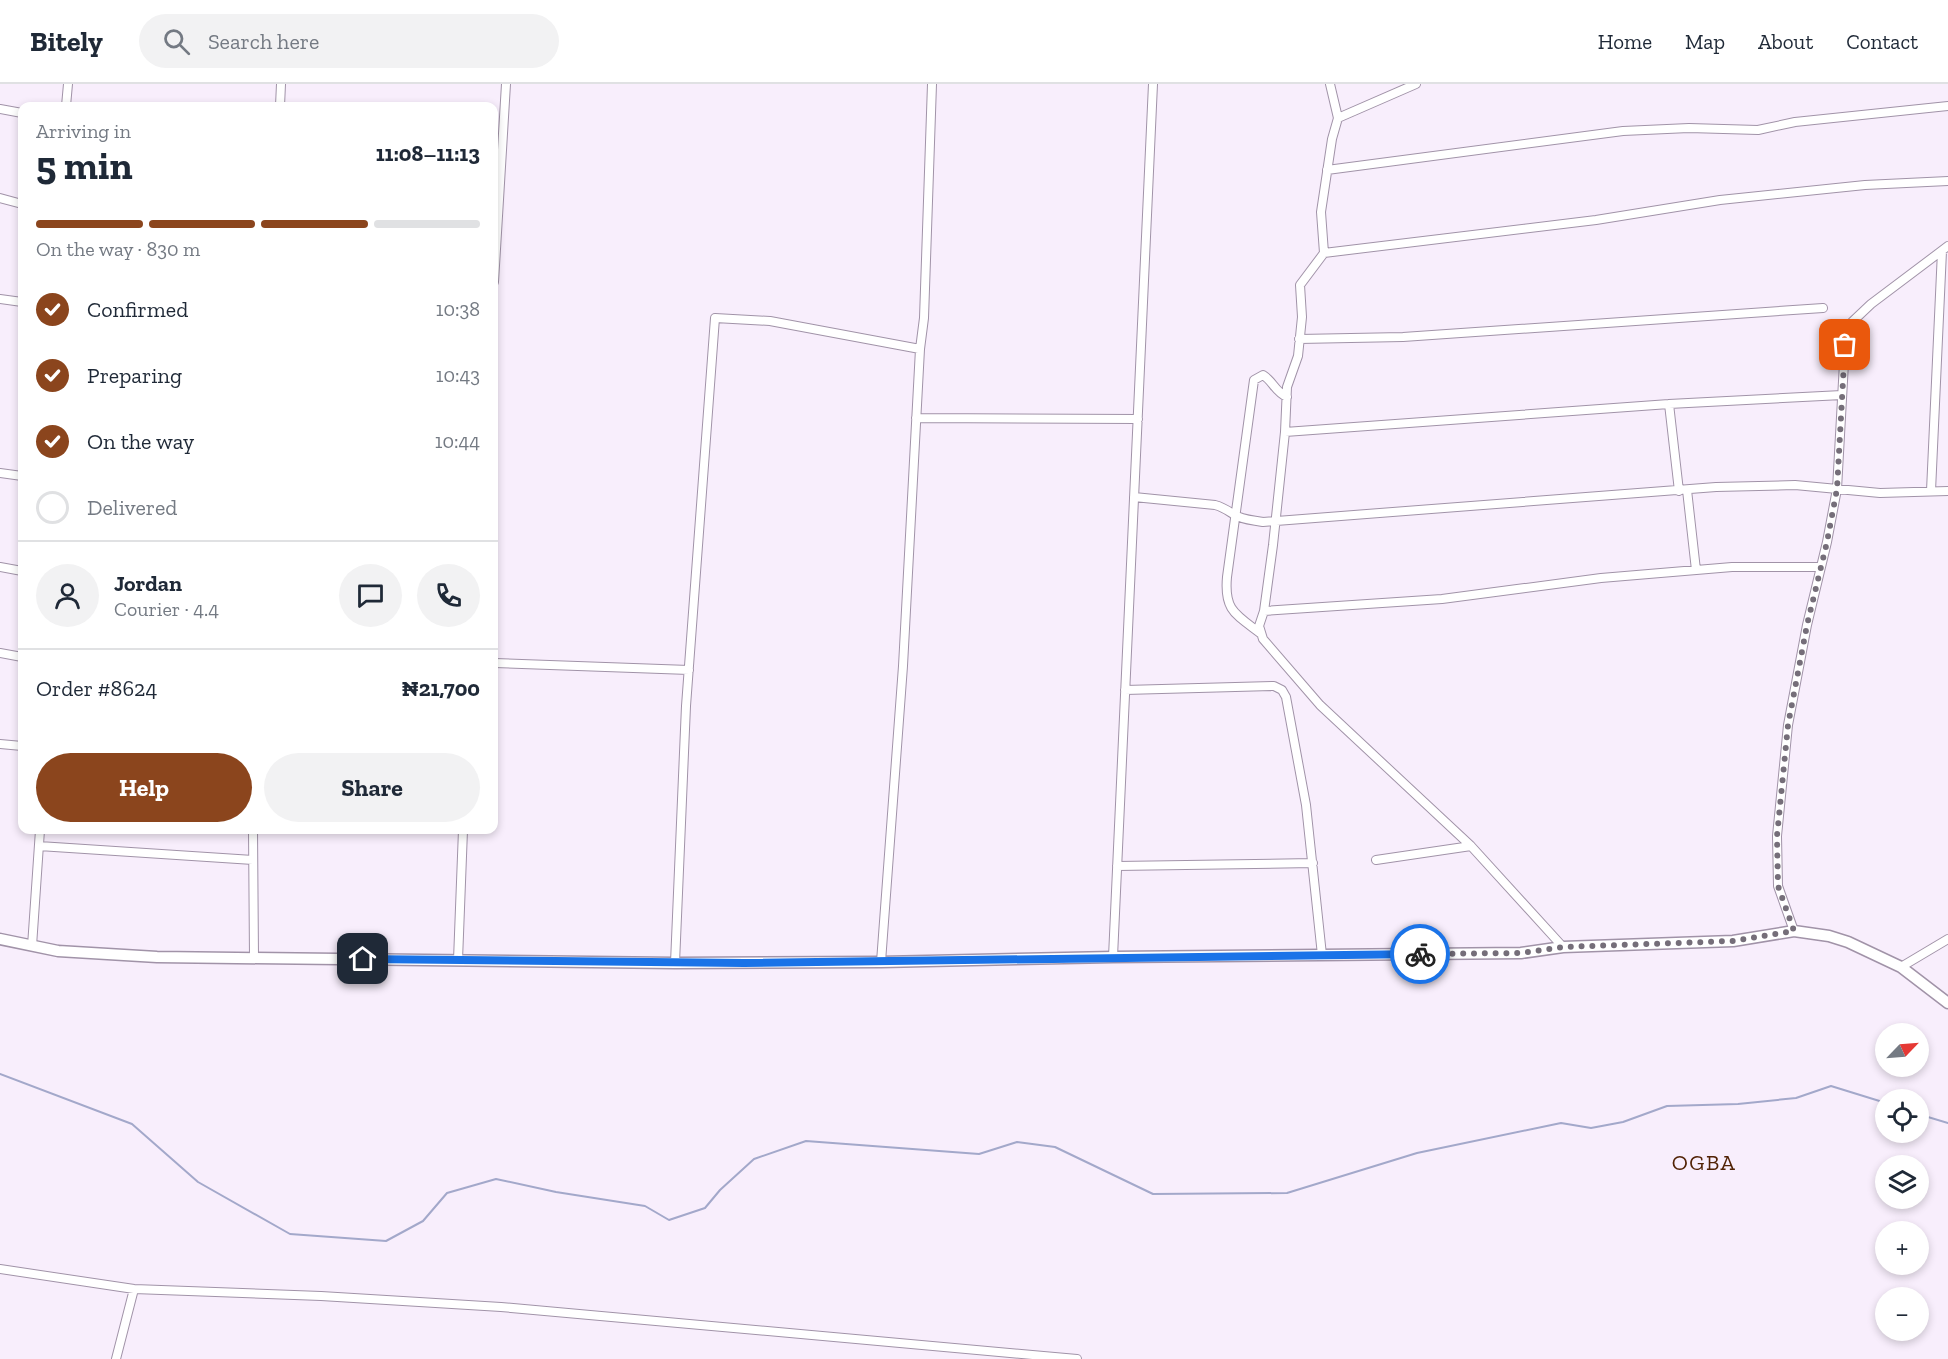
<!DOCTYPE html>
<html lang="en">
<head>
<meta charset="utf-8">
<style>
  body { margin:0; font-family:"Zilla Slab",serif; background:#f2f2f3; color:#1f2937; height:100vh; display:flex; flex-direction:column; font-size:22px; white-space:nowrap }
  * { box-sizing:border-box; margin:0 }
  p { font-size:20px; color:#747a83 }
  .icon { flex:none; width:33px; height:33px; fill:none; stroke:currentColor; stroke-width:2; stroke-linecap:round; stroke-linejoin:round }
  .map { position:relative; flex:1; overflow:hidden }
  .sheet { position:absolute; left:18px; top:18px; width:480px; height:732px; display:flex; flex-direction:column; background:#fff; border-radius:12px; box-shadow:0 3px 9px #0003 }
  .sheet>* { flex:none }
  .needle { width:39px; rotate:65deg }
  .controls { position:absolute; left:1875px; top:939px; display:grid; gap:12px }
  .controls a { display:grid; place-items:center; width:54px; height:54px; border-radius:50%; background:#fff; box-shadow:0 3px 9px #0003; font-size:30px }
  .pin { position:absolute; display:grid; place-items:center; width:51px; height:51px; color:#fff; margin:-26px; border-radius:12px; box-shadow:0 3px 9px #0006 }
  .courier { position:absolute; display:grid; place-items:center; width:60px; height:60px; margin:-30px; border:4px solid #1a73e8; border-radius:50%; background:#fff; color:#222; box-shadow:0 2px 8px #0007 }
  .head em { font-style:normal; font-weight:800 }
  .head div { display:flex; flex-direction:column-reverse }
  .head { display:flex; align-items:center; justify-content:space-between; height:102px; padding:0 18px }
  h1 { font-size:39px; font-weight:800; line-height:45px }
  .bar { display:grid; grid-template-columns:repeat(4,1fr); gap:9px 6px; align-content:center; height:72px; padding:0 18px }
  .bar i { height:8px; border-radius:4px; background:#e0e1e3 }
  .bar .active { background:#8b451d }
  .bar p { grid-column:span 4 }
  .line { display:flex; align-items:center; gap:15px; padding:0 18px; border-top:2px solid #e0e1e3 }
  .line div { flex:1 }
  .round { display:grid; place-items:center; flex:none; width:63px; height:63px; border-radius:32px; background:#f2f2f3 }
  ol { padding:0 18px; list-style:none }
  li { display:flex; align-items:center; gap:18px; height:66px }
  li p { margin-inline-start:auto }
  li .icon { padding:6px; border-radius:50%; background:#8b451d; color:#fff; stroke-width:4 }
  li:last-child { color:#747a83 }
  li i { width:33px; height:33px; border:3px solid #e0e1e3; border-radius:50% }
  .cta { display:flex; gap:12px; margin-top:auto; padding:12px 18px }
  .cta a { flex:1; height:69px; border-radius:36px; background:#8b451d; color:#fff; font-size:24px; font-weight:800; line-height:69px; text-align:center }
  .cta a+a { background:#f2f2f3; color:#1f2937 }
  header { display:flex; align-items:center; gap:36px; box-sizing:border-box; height:84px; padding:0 30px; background:#fff; border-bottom:2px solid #e0e1e3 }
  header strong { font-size:28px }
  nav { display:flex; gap:33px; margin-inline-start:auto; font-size:21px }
  .search { width:420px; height:54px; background:#f2f2f3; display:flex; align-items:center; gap:15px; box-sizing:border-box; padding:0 21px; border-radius:33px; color:#747a83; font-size:22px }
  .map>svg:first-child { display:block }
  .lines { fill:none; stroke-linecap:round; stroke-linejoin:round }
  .stream { stroke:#a3a8ca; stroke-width:2 }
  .minor-casing { stroke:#a193a8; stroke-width:10 }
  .tertiary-casing { stroke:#a193a8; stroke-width:13 }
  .minor { stroke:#fff; stroke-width:8 }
  .tertiary { stroke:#fff; stroke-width:10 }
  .done { stroke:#756e79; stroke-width:6; stroke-dasharray:0 10.8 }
  .route { stroke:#1a73e8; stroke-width:8 }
  .labels { text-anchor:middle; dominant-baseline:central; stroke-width:5; stroke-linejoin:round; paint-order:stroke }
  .quarter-label { font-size:22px; letter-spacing:1.5px; fill:#512205; stroke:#f8eefc }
</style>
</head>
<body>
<header>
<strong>Bitely</strong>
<div class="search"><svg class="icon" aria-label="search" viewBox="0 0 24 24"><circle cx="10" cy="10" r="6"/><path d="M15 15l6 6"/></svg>Search here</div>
<nav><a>Home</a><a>Map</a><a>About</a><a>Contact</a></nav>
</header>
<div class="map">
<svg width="1948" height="1275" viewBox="0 0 1948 1275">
  <rect width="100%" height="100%" fill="#f8eefc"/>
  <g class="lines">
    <path class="stream" d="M0,990l132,50 66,58 92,52 96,7 37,-20 24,-28 49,-14 60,13 89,14 24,14 36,-12 15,-18 34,-31 52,-18 173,13 38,-12 38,5 98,47 134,-1 130,-40 144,-30 30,5 32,-6 44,-16 71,-2 58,-6 35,-12 55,17
      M1918,1030l30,9"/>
    <defs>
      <path id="minor" d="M1330,0l8,34 -6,21 -11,73 3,41 -24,32 2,32 -4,39 -11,31 -2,45 -12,113 -9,66 -5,15 4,13 57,66 151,141 92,101
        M66,22l2,-22
        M280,22l1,-22
        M0,25l22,4
        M1338,34l78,-34
        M1327,86l296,-39 66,-3 69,2 37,-8 153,-16
        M0,114l22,6
        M1324,169l272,-33 124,-20 145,-15 83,-4
        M494,198l12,-198
        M0,215l22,3
        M1299,255l104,-2 420,-29
        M1669,320l10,87
        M916,334l222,1
        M1285,348l384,-28 173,-9
        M0,389l22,3
        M1687,406l9,80
        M1931,407l11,-240
        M1134,413l81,8c8,2 12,5 18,9 9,6 20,6 30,8l453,-35 79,-2 85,8 68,-2
        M0,483l22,4
        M1264,527l178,-12 159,-21 131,-11h89
        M1260,549c-25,-19 -36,-23 -33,-56l27,-197 9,-5c10,6 12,17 24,22
        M0,569l22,4
        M494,579l195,7
        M1125,606l149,-4 8,4 4,7 20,108 16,150
        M0,660l22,2
        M253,746l1,128
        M39,762l214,14
        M1376,776l95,-14
        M1117,782l196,-3
        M1794,847l-16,-45 -1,-50 11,-111 19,-100 20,-83 10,-53 8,-144 7,-23 19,-18 77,-58
        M32,862l8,-116
        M1113,873l40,-873
        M458,876l5,-130
        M881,878l22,-296 17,-317 4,-31 8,-234
        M675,879l11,-257 29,-388 55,3 150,28
        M1901,883l47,-28
        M0,1185l134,20 187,7 180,11 576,52
        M116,1275l18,-70"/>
      <path id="tertiary" d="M0,855l58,12 99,6 518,6 206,-1 232,-5 408,-4 42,-6 170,-6 61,-10 35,5 19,6 53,25 47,36"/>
    </defs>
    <use href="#minor" class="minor-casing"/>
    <use href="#tertiary" class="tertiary-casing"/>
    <use href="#minor" class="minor"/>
    <use href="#tertiary" class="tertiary"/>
  </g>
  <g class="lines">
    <path class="done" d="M1420,870l101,-1 42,-6 169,-6 62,-10 -16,-45 -1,-50 11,-111 19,-100 20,-83 10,-53 8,-144"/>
    <path class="route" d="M363,875l381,4 676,-9"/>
  </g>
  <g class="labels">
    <g class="quarter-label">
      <text x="1704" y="1078">OGBA</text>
    </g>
  </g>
</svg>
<div class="controls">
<a><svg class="needle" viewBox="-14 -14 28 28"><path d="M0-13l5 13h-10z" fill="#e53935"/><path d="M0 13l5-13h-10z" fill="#747a83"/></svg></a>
<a><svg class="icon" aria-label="locate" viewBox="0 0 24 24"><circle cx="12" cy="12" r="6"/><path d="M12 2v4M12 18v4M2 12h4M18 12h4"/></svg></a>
<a><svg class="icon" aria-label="layers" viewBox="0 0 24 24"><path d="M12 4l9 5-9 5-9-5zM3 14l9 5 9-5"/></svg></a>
<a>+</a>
<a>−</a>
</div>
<div class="pin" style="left:1845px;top:261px;background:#ea580c"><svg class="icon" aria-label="bag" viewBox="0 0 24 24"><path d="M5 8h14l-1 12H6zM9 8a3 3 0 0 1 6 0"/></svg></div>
<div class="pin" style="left:363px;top:875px;background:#1f2937"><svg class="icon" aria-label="home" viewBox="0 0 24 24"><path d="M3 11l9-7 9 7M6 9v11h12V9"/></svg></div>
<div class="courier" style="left:1420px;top:870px"><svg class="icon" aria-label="bike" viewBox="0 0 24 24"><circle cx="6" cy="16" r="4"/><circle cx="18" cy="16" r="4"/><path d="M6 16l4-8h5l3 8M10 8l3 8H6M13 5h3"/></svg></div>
<section class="sheet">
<div class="head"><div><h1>5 min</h1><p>Arriving in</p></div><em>11:08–11:13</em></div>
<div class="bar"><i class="active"></i><i class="active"></i><i class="active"></i><i></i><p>On the way · 830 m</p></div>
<ol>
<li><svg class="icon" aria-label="check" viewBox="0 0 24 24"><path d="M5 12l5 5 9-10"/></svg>Confirmed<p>10:38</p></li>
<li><svg class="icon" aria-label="check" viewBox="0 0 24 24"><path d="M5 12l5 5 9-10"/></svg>Preparing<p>10:43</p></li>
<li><svg class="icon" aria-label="check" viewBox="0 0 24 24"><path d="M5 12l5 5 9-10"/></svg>On the way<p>10:44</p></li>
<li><i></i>Delivered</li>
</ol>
<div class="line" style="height:108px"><a class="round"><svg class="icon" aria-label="person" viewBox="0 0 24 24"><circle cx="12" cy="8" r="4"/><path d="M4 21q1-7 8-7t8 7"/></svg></a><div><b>Jordan</b><p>Courier · 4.4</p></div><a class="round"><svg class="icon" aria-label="chat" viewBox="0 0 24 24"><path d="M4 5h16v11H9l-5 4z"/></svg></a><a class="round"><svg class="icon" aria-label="phone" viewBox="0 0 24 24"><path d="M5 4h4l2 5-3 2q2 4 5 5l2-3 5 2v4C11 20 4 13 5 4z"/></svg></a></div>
<div class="line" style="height:78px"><div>Order #8624</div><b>₦21,700</b></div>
<div class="cta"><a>Help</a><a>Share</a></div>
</section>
</div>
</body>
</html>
